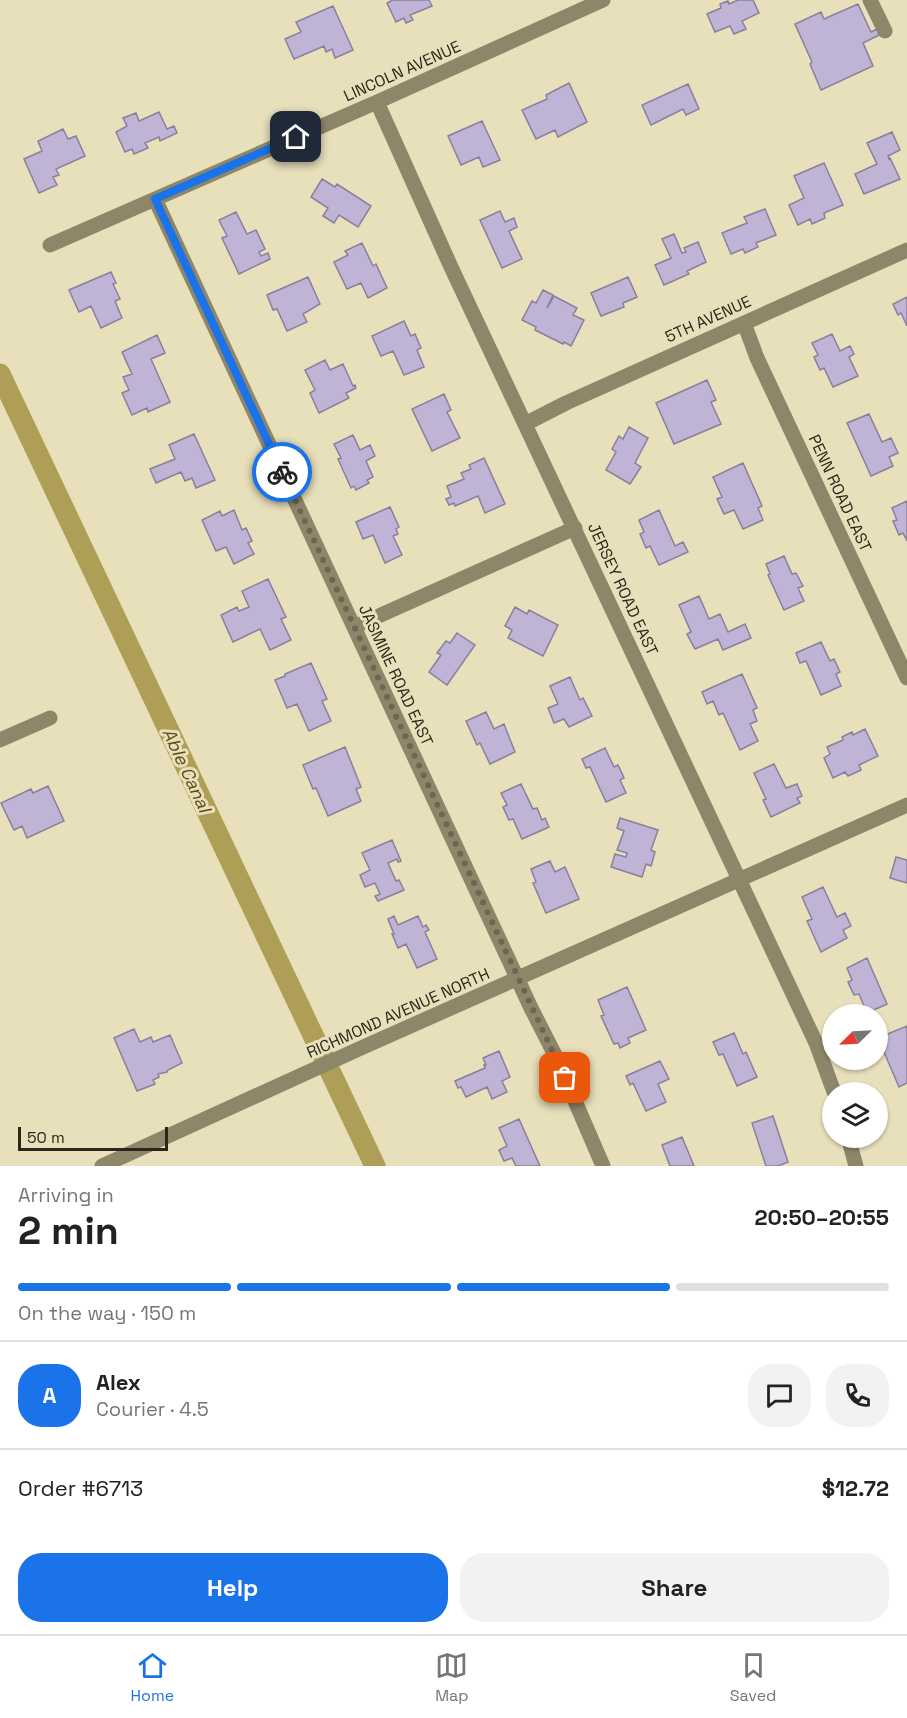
<!DOCTYPE html>
<html lang="en">
<head>
<meta charset="utf-8">
<style>
  body { margin:0; font-family:"Space Grotesk",sans-serif; background:#f2f2f2; color:#222; height:100vh; display:flex; flex-direction:column; font-size:22px; white-space:nowrap }
  * { box-sizing:border-box; margin:0 }
  p { font-size:20px; color:#767676 }
  .icon { flex:none; width:33px; height:33px; fill:none; stroke:currentColor; stroke-width:2; stroke-linecap:round; stroke-linejoin:round }
  .map { position:relative; height:1166px; overflow:hidden }
  .details { display:flex; flex-direction:column; background:#fff; flex:1 }
  .details>* { flex:none }
  .needle { width:39px; rotate:246deg }
  .controls { position:absolute; left:822px; top:1004px; display:grid; gap:12px }
  .controls a { display:grid; place-items:center; width:66px; height:66px; border-radius:50%; background:#fff; box-shadow:0 2px 4px #0004; font-size:30px }
  .scale { position:absolute; left:18px; bottom:15px; width:150px; box-sizing:border-box; padding-left:6px; border:3px solid #2b271a; border-top:0; font-size:16px; line-height:21px; white-space:nowrap; color:#2b271a; -webkit-text-stroke:4px #e8dfbb; paint-order:stroke }
  .pin { position:absolute; display:grid; place-items:center; width:51px; height:51px; color:#fff; margin:-26px; border-radius:12px; box-shadow:0 3px 9px #0006 }
  .courier { position:absolute; display:grid; place-items:center; width:60px; height:60px; margin:-30px; border:4px solid #1a73e8; border-radius:50%; background:#fff; color:#222; box-shadow:0 2px 8px #0007 }
  .head em { font-style:normal; font-weight:600 }
  .head div { display:flex; flex-direction:column-reverse }
  .head { display:flex; align-items:center; justify-content:space-between; height:102px; padding:0 18px }
  h1 { font-size:39px; font-weight:600; line-height:45px }
  .bar { display:grid; grid-template-columns:repeat(4,1fr); gap:9px 6px; align-content:center; height:72px; padding:0 18px }
  .bar i { height:8px; border-radius:4px; background:#e0e0e0 }
  .bar .on { background:#1a73e8 }
  .bar p { grid-column:span 4 }
  .line { display:flex; align-items:center; gap:15px; padding:0 18px; border-top:2px solid #e0e0e0 }
  .line div { flex:1 }
  .round { display:grid; place-items:center; flex:none; width:63px; height:63px; border-radius:24px; background:#f2f2f2 }
  .button { display:flex; gap:12px; margin-top:auto; padding:12px 18px }
  .button a { flex:1; height:69px; border-radius:24px; background:#1a73e8; color:#fff; font-size:24px; font-weight:600; line-height:69px; text-align:center }
  .button a+a { background:#f2f2f2; color:#222 }
  .menu { display:flex; justify-content:space-around; align-items:center; height:84px; border-top:2px solid #e0e0e0; background:#fff; font-size:16px; color:#767676 }
  .menu a { display:grid; justify-items:center; gap:3px }
  .menu .on { color:#1a73e8 }
  .map>svg:first-child { display:block }
  .lines { fill:none; stroke-linecap:round; stroke-linejoin:round }
  .canal { stroke:#af9e55; stroke-width:21 }
  .building { fill:#c0b4d6; stroke:#8a7e9d; stroke-width:1.5 }
  .minor { stroke:#8d8669; stroke-width:15 }
  .done { stroke:#6d6752; stroke-width:6; stroke-dasharray:0 10.8 }
  .route { stroke:#1a73e8; stroke-width:8 }
  .labels { text-anchor:middle; dominant-baseline:central; stroke-width:6; stroke-linejoin:round; paint-order:stroke }
  .street-label { font-size:16px; fill:#2b271a; stroke:#e8dfbb }
  .water-label { font-size:18px; font-style:italic; fill:#5b4e16; stroke:#e8dfbb }
</style>
</head>
<body>
<div class="map">
<svg width="907" height="1166" viewBox="0 0 907 1166">
  <rect width="100%" height="100%" fill="#e8dfbb"/>
  <g class="lines">
    <path class="canal" d="M0,374l375,792"/>
  </g>
  <path class="building" d="M393,0h36l3,6 -22,9 3,5 -7,3 -2,-5 -8,4 -9,-19z
    M738,0h15l6,13 -17,8 4,8 -12,5 -4,-8 -15,6 -8,-18 14,-6 -1,-4 8,-3 1,3z
    M858,4l13,28 6,-3 2,6 -16,8 10,23 -52,24 -11,-26 2,-2 -17,-38 26,-12 3,7z
    M333,6l20,44 -18,8 -3,-9 -6,3 -2,-6 -30,13 -9,-20 16,-7 -5,-10z
    M569,83l18,39 -29,15 -3,-7 -19,9 -14,-29 25,-11 -1,-4z
    M688,84l11,25 -13,6 -3,-6 -32,16 -9,-20z
    M159,112l8,17 7,-3 3,7 -17,8 -1,-4 -14,6 3,5 -14,6 -2,-5 -7,3 -9,-20 11,-6 -4,-8 13,-5 3,8z
    M482,121l18,39 -17,7 -4,-10 -18,8 -13,-29z
    M63,129l5,10 8,-3 9,20 -29,13 3,6 -6,2 4,8 -18,8 -15,-34 18,-8 -4,-10z
    M892,132l8,18 -12,6 1,3 1,-1 10,21 -36,15 -9,-20 22,-10 -10,-21z
    M824,163l19,42 -19,8 1,5 -13,6 -2,-5 -12,6 -9,-20 15,-7 -10,-22z
    M322,179l13,8 2,-3 34,22 -13,21 -19,-12 -5,8 -11,-7 5,-8 -17,-11z
    M765,209l11,26 -20,8 2,4 -13,6 -2,-4 -12,5 -9,-21 25,-10 -3,-6z
    M500,211l5,11 9,-4 3,9 -8,4 13,28 -20,9 -22,-48z
    M236,212l11,22 9,-4 9,19 -6,3 2,4 7,-3 2,6 -31,15 -17,-36 5,-2 -8,-16z
    M674,234l8,19 4,-1 -2,-4 14,-6 8,20 -19,9 2,3 -25,11 -9,-20 16,-7 -9,-19z
    M362,243l11,23 3,-2 11,24 -19,10 -7,-15 -14,6 -13,-27 14,-7 -3,-4z
    M111,272l5,11 -3,1 7,15 -5,2 7,17 -21,10 -10,-22 -12,6 -10,-22z
    M308,277l12,27 -17,10 4,8 -20,9 -10,-22 -4,1 -6,-15z
    M628,277l9,20 -14,6 1,4 -23,9 -10,-23z
    M543,290l10,5 -6,13 7,-12 23,12 -4,7 11,5 -13,26 -7,-4 -1,2 -28,-14 1,-3 -14,-7 10,-19 4,2z
    M907,297v29l-6,-13 -3,2 -5,-11z
    M404,321l7,15 4,-2 6,14 -4,2 7,17 -20,8 -11,-24 -12,5 -9,-20z
    M832,334l8,17 10,-5 4,8 -5,3 9,19 -25,11 -9,-19 -4,2 -6,-13 4,-2 -6,-12z
    M157,335l8,18 -14,6 19,43 -22,10 -1,-4 -15,7 -10,-22 7,-3 -6,-13 9,-3 -10,-22z
    M325,360l5,10 13,-6 10,22 2,-1 1,3 -10,5 3,5 -30,15 -9,-20 5,-3 -10,-20z
    M707,380l9,20 -5,2 10,22 -47,20 -18,-41z
    M444,394l7,16 -4,2 13,26 -28,13 -20,-42z
    M869,414l13,28 9,-4 7,15 -9,4 4,9 -22,10 -24,-53z
    M629,427l19,11 -13,25 6,4 -11,17 -24,-14 10,-18 -4,-3 7,-13 4,3z
    M194,434l21,46 -19,8 -4,-10 -7,3 -4,-9 -25,11 -6,-14 25,-10 -6,-14z
    M353,435l7,15 10,-5 5,11 -9,5 7,16 -6,3 2,3 -13,7 -2,-4 -3,2 -13,-29 3,-1 -7,-14z
    M484,458l21,46 -20,9 -7,-17 -23,10 -1,-3 -5,2 -3,-6 5,-2 -4,-11 17,-7 -3,-6 10,-4 -2,-4z
    M743,463l19,43 -4,2 5,12 -20,9 -9,-19 -10,4 -7,-15 5,-2 -9,-20z
    M907,501v40l-4,-8 -4,2 -6,-14 4,-1 -5,-12z
    M390,507l9,20 -3,2 2,5 -5,2 9,19 -17,8 -12,-28 -10,4 -7,-17z
    M234,510l8,20 4,-2 6,13 -4,2 6,11 -20,10 -8,-17 -10,4 -14,-31 18,-9 2,5z
    M659,510l16,36 8,-4 5,10 -29,13 -9,-19 -4,2 -6,-14 4,-2 -5,-12z
    M784,556l8,18 4,-1 7,13 -5,2 6,13 -20,9 -16,-35 2,-1 -4,-10z
    M268,579l18,38 -5,2 10,21 -21,10 -10,-21 -27,13 -12,-27 16,-8 2,4 10,-4 -7,-16z
    M699,596l10,23 11,-5 8,18 17,-8 6,14 -28,12 -5,-11 -23,10 -8,-15 4,-2 -12,-27z
    M515,607l12,7 2,-4 29,15 -15,31 -35,-18 4,-8 -7,-4z
    M457,633l18,12 -28,40 -18,-13 12,-17 -4,-2 9,-12 4,2z
    M821,642l9,19 4,-2 6,13 -4,2 5,12 -20,9 -15,-34 -6,2 -4,-10z
    M311,663l16,36 -5,2 9,20 -22,10 -12,-27 -10,4 -12,-28 10,-4v-2z
    M742,674l15,34 -4,2 4,11 -7,3 8,17 -18,9 -17,-37 -4,2 -6,-14 -6,3 -5,-12z
    M570,677l10,23 3,-2 9,18 -23,11 -5,-8 -10,4 -6,-15 10,-4 -8,-18z
    M486,712l8,17 10,-5 11,28 -25,12 -10,-21 -3,2 -11,-24z
    M865,729l13,27 -19,9 2,5 -13,6 -3,-4 -12,6 -9,-20 6,-4 -3,-7 16,-7 -1,-3 10,-5 1,3z
    M345,747l16,40 -5,2 5,12 -33,15 -12,-28 -3,1 -10,-24z
    M605,748l9,19 4,-2 6,13 -4,2 6,13 -20,9 -16,-35 -4,1 -4,-9z
    M774,764l12,24 11,-4 5,12 -5,2 3,5 -29,14 -8,-17 3,-1 -12,-26z
    M521,784l12,25 4,-1 5,12 3,-2 4,9 -27,12 -9,-20 -4,1 -6,-13 4,-2 -6,-12z
    M48,786l16,35 -37,17 -5,-12 -8,4 -13,-27 30,-14 2,4z
    M620,818l38,12 -7,20 4,2 -4,14 -5,-2 -4,13 -31,-10 4,-13 11,3 1,-4 -10,-3 7,-19 -7,-3z
    M392,840l9,21 -3,1 -1,-3 -9,4 8,18 3,-1 5,10 -26,11 -3,-5 5,-2 -5,-11 -10,4 -5,-12 10,-5 -8,-17z
    M896,857l11,3v23l-17,-5z
    M550,861l5,11 10,-5 14,32 -33,14 -13,-30 3,-1 -5,-13z
    M823,887l14,30 8,-4 6,13 -8,4 4,8 -26,14 -14,-31 5,-2 -10,-22z
    M394,916l4,9 20,-9 5,11 3,-2 3,5 -4,2 12,27 -20,9 -11,-24 -8,4 -6,-14h2l-6,-15z
    M867,958l20,46 -20,9 -8,-19 -5,1 -6,-13 4,-2 -5,-12z
    M627,987l19,43 -18,8 2,5 -10,5 -2,-5 -4,1 -13,-28 3,-1 -6,-15z
    M907,1026v57l-8,4 -21,-49z
    M134,1029l6,13 11,-5 2,5 17,-7 12,28 -14,7 -1,2 -9,2 1,3 -6,3 2,4 -18,7 -23,-53z
    M734,1033l9,21 3,-2 11,25 -20,9 -14,-32 -4,1 -6,-13z
    M499,1051l11,26 -8,4 5,11 -15,7 -5,-12 -21,10 -5,-10 -3,1 -3,-7 30,-13 -1,-3h2l-3,-7z
    M660,1061l9,18 -11,5 8,18 -20,9 -13,-28 -3,2 -4,-9z
    M773,1116l15,46 -10,4h-12l-14,-43z
    M519,1119l21,47h-24l-4,-8 -8,3 -5,-11 8,-4 -8,-18z
    M682,1137l12,29h-24l-8,-21z"/>
  <g class="lines">
    <path class="minor" d="M870,0l15,31
      M377,102l74,165 365,776 18,49
      M155,199l376,809 25,49 47,109
      M50,245l327,-143 226,-102
      M744,323l13,35 150,320
      M525,424l41,-21 341,-153
      M354,627l221,-99
      M0,740l50,-22
      M848,1137l8,29
      M102,1166l259,-118 546,-243"/>
  </g>
  <g class="lines">
    <path class="done" d="M282,472l283,606"/>
    <path class="route" d="M282,472l-127,-273 141,-62"/>
  </g>
  <g class="labels">
    <g class="street-label">
      <text transform="translate(402 71) rotate(-24)">LINCOLN AVENUE</text>
      <text transform="translate(708 319) rotate(-24)">5TH AVENUE</text>
      <text transform="translate(840 493) rotate(65)">PENN ROAD EAST</text>
      <text transform="translate(623 589) rotate(65)">JERSEY ROAD EAST</text>
      <text transform="translate(396 675) rotate(65)">JASMINE ROAD EAST</text>
      <text transform="translate(398 1013) rotate(-24)">RICHMOND AVENUE NORTH</text>
    </g>
    <g class="water-label">
      <text transform="translate(187 770) rotate(65)">Able Canal</text>
    </g>
  </g>
</svg>
<div class="controls">
<a><svg class="needle" viewBox="-14 -14 28 28"><path d="M0-13l5 13h-10z" fill="#e53935"/><path d="M0 13l5-13h-10z" fill="#767676"/></svg></a>
<a><svg class="icon" aria-label="layers" viewBox="0 0 24 24"><path d="M12 4l9 5-9 5-9-5zM3 14l9 5 9-5"/></svg></a>
</div>
<div class="scale">50 m</div>
<div class="pin" style="left:565px;top:1078px;background:#ea580c"><svg class="icon" aria-label="bag" viewBox="0 0 24 24"><path d="M5 8h14l-1 12H6zM9 8a3 3 0 0 1 6 0"/></svg></div>
<div class="pin" style="left:296px;top:137px;background:#1f2937"><svg class="icon" aria-label="home" viewBox="0 0 24 24"><path d="M3 11l9-7 9 7M6 9v11h12V9"/></svg></div>
<div class="courier" style="left:282px;top:472px"><svg class="icon" aria-label="bike" viewBox="0 0 24 24"><circle cx="6" cy="16" r="4"/><circle cx="18" cy="16" r="4"/><path d="M6 16l4-8h5l3 8M10 8l3 8H6M13 5h3"/></svg></div>
</div>
<section class="details">
<div class="head"><div><h1>2 min</h1><p>Arriving in</p></div><em>20:50–20:55</em></div>
<div class="bar"><i class="on"></i><i class="on"></i><i class="on"></i><i></i><p>On the way · 150 m</p></div>
<div class="line" style="height:108px"><b class="round" style="background:#1a73e8;color:#fff">A</b><div><b>Alex</b><p>Courier · 4.5</p></div><a class="round"><svg class="icon" aria-label="chat" viewBox="0 0 24 24"><path d="M4 5h16v11H9l-5 4z"/></svg></a><a class="round"><svg class="icon" aria-label="phone" viewBox="0 0 24 24"><path d="M5 4h4l2 5-3 2q2 4 5 5l2-3 5 2v4C11 20 4 13 5 4z"/></svg></a></div>
<div class="line" style="height:78px"><div>Order #6713</div><b>$12.72</b></div>
<div class="button"><a>Help</a><a>Share</a></div>
</section>
<nav class="menu">
<a class="on"><svg class="icon" aria-label="home" viewBox="0 0 24 24"><path d="M3 11l9-7 9 7M6 9v11h12V9"/></svg>Home</a>
<a><svg class="icon" aria-label="map" viewBox="0 0 24 24"><path d="M3 6l6-2 6 2 6-2v14l-6 2-6-2-6 2zM9 4v14M15 6v14"/></svg>Map</a>
<a><svg class="icon" aria-label="saved" viewBox="0 0 24 24"><path d="M7 4h10v16l-5-4-5 4z"/></svg>Saved</a>
</nav>
</body>
</html>
